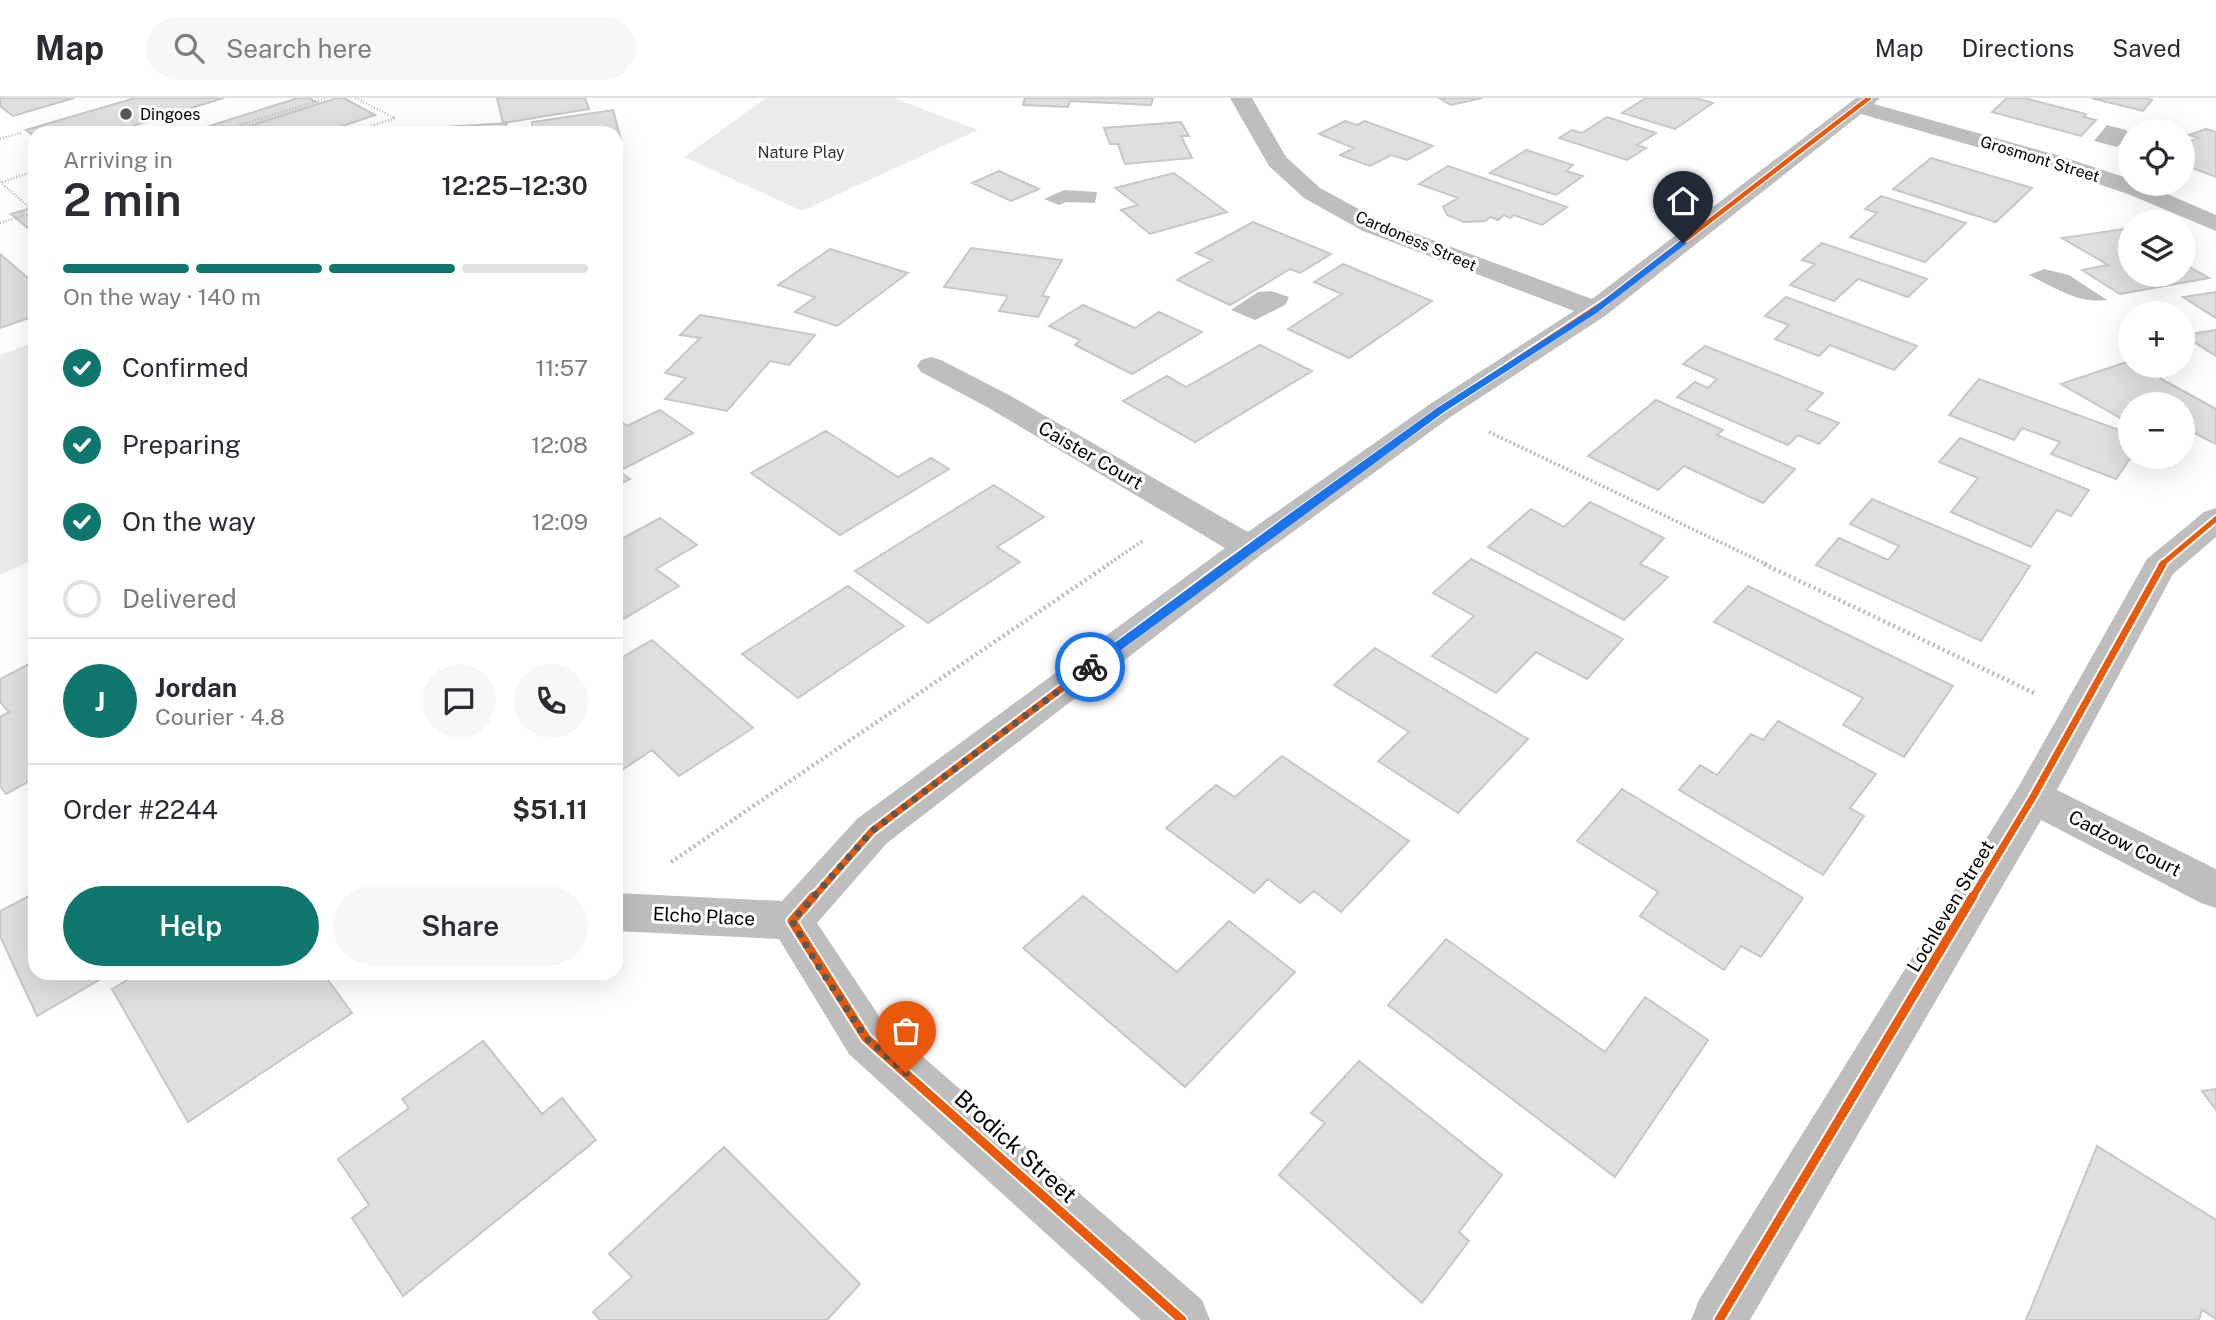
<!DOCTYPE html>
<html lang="en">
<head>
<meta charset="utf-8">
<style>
  body { margin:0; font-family:"Public Sans",sans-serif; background:#f7f7f7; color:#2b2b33; height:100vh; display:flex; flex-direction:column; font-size:26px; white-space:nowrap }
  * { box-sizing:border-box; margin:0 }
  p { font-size:23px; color:#7c7c81 }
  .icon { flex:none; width:38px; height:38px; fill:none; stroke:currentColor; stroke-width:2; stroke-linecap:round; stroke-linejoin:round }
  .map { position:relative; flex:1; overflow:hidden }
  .details { position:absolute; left:28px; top:28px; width:595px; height:854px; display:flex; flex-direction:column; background:#fff; border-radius:21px; box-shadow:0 7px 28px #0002 }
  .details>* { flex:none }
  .controls { position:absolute; left:2118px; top:21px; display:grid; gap:14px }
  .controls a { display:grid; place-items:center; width:77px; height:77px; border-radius:50%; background:#fff; box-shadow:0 7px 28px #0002; font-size:35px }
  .pin { position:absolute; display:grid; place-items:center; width:60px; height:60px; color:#fff; margin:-72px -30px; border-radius:50% 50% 50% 0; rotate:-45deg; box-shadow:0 0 7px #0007 }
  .pin .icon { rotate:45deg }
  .courier { position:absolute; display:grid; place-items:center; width:70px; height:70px; margin:-35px; border:5px solid #1a73e8; border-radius:50%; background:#fff; color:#222; box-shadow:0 2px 9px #0007 }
  .summary em { font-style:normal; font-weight:600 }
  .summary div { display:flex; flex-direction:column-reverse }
  .summary { display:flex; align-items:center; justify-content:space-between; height:119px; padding:0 35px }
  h1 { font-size:46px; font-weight:600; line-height:52px }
  .bar { display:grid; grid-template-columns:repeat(4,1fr); gap:10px 7px; align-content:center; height:84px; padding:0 35px }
  .bar i { height:9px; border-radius:5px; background:#e1e1e2 }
  .bar .current { background:#0f766e }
  .bar p { grid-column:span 4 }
  .line { display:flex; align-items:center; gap:18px; padding:0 35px; border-top:2px solid #e1e1e2 }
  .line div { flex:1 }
  .round { display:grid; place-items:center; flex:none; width:74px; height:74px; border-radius:37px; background:#f7f7f7 }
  ol { padding:0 35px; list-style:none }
  li { display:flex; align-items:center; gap:21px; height:77px }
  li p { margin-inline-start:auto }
  li .icon { padding:7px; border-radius:50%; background:#0f766e; color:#fff; stroke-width:4 }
  li:last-child { color:#7c7c81 }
  li i { width:38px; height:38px; border:4px solid #e1e1e2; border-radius:50% }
  .action { display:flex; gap:14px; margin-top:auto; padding:14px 35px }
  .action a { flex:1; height:80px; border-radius:42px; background:#0f766e; color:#fff; font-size:28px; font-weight:600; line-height:80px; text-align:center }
  .action a+a { background:#f7f7f7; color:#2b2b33 }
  header { display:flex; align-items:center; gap:42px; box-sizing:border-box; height:98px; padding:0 35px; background:#fff; border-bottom:2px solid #e1e1e2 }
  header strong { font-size:33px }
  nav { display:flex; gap:38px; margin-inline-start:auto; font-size:24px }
  .search { width:490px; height:63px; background:#f7f7f7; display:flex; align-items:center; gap:18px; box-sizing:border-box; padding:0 24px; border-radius:38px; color:#7c7c81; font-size:26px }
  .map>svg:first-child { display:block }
  .green { fill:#ececec }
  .water { fill:#bfbfbf }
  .building { fill:#dfdfdf; stroke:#c7c7c7; stroke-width:2 }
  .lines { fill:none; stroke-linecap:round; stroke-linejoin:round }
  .path-far2 { stroke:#b9b9b9; stroke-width:2.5; stroke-dasharray:1 2; stroke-linecap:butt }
  .path-far1 { stroke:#b9b9b9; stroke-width:3.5; stroke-dasharray:2 2.5; stroke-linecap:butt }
  .path { stroke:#b9b9b9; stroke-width:4.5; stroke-dasharray:2 3.5; stroke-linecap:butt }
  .street { fill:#bebebe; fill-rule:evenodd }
  .cycleway-far3-casing { stroke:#fff; stroke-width:7 }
  .cycleway-far2-casing { stroke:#fff; stroke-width:9 }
  .cycleway-far1-casing { stroke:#fff; stroke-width:11 }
  .cycleway-casing { stroke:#fff; stroke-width:13 }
  .cycleway-far3 { stroke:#e8590c; stroke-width:4.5 }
  .cycleway-far2 { stroke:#e8590c; stroke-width:5 }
  .cycleway-far1 { stroke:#e8590c; stroke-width:7 }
  .cycleway { stroke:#e8590c; stroke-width:9 }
  .route { fill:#1a73e8 }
  .done { stroke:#595959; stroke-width:7; stroke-dasharray:0 12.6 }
  .poi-dot { fill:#595959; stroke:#fff; stroke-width:2.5 }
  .labels { text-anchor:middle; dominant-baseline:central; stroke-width:6; stroke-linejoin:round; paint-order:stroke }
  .far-poi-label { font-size:16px; fill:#000; stroke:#fff; text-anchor:start }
  .far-park-label { font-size:16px; fill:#333; stroke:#fff }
  .far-street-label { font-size:16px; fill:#000; stroke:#fff }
  .street-label { font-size:19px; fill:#000; stroke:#fff }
  .near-street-label { font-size:23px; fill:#000; stroke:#fff }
</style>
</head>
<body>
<header>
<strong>Map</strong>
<div class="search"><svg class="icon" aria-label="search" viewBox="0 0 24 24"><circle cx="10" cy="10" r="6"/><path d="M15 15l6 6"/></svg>Search here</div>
<nav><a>Map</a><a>Directions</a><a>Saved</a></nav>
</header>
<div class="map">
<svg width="2216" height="1222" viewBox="0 0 2216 1222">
  <rect width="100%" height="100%" fill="#fff"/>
  <path class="green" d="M766,0h128l84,32 -176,81 -118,-54z
    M35,244v217l-35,16v-220z"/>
  <path class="water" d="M2107,27l19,5 4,5 -13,12 -23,-6z
    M1064,92l33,2 -2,11 -29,-1 -7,3 -15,-6z
    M2044,171l25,6 38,25c-29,4 -53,-13 -78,-25z
    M1271,193l18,6 -4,8 -30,15 -24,-10 27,-18z"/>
  <path class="building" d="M0,0h74l-61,18 -13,-10z
    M135,0h89l-114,35h-75v4l-9,-7z
    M298,0h11l10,6 -91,29h-41z
    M337,0h7l31,17 -53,18h-94z
    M497,0h88l4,11 -86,14z
    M1025,0h128l-2,7 -81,-4 -2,6 -45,-2z
    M1439,0h43l-31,7z
    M1646,0h49l18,5 -38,26 -53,-16z
    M2007,0h17l62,16 -2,3 12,3 -15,16 -89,-24z
    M2091,0h54l7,2 -9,11z
    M613,12l8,30 -5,1v-8h-83l-1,-11z
    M1607,19l49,16 -19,12 9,3 -19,12 -68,-22 13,-8 10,3z
    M1345,23l12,4 8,-4 68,25 -26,14 -16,-5 -21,11 -30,-11 14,-7 -35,-14z
    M1181,24l8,14h-8l11,22 -67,6 -7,-20h-8l-6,-16z
    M507,25l-4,10h-76l2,-5z
    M2206,31l10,3v45l-34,-13v-19l16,-7 -9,-3z
    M1526,52l47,15 -7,6 17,5 -27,19 -66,-22z
    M1931,60l101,30 -36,34 -103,-33z
    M1448,68l119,41 -25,18 -28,-10 -4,3 -6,-3 -6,5 -7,-3 -6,4 -21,1 -17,-7 -4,-8 15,-9 -39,-14z
    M999,73l40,18 -28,12 -39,-18z
    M1174,75l53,39 -77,22 -29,-24 17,-5 -23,-17z
    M1881,98l85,27 -41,39 -75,-25 27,-24 -12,-4z
    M35,109v27l-24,-20z
    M1253,124l78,32 -31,19 -10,-4 -60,36 -53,-25 35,-20 -16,-7z
    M2124,131l6,3v43h52v-12l27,15 -89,16 -38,-24 26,-5 -46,-27z
    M1822,145l105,36 -19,18 -50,-18 -24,22 -44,-16 25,-21 -13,-4z
    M971,150l91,12 -20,36 7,1 -11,20 -39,-6 9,-15 -64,-9z
    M830,151l78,24 -71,53 -42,-14 20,-15 -37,-12z
    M0,156l35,30v32l-35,12z
    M1343,166l89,37 -83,57 -61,-29 54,-35 -28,-12z
    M2216,194v26l-33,-21z
    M1786,199l131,49 -23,24 -64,-25 -11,11 -44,-17 14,-14 -24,-9z
    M1083,207l52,23 24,-16 43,20 -70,42 -57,-29 5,-5 -31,-14z
    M700,217l115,20 -26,30 -19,-4 -43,50 -62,-12 21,-21 -21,-5 35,-35 -20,-3z
    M2216,232v26l-33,-21z
    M1260,247l52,26 -117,71 -72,-41 44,-25 19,11z
    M1705,248l118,47 -17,17 33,13 -20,21 -21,-9 -10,10 -111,-48 18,-15 13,6 9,-9 -34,-15z
    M2130,263v5h8l78,43v35l-34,-17v-23h-52v11l-10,3 -59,-34z
    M1979,281l151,55 1,23 -15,22 -65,-25 9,-12 -38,-14 -8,12 -65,-25z
    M1656,302l67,30 -6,5 78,34 -32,34 -79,-37 -26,24 -70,-34z
    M660,312l33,23 -74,38 11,8 -14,7v-68l11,8z
    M826,333l72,46 33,-19 18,11 -109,66 -89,-62z
    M1960,340l129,52 -18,26 -14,-6 -26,37 -80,-35 27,-34 -39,-16z
    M994,387l50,32 -47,30 23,15 -92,61 -73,-52z
    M1872,401l158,67 -49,75 -165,-76 23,-27 49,22 11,-14 -49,-22z
    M1590,404l74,36 -24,26 28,13 -44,43 -136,-73 43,-38 33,18z
    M660,420l37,27 -41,24 23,17 -59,35 -4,-4v-75z
    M1471,461l152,80 -36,40 -51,-27 -40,41 -64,-37 42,-40 -41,-23z
    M848,488l56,40 -106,72 -56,-44z
    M1748,488l205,100 -49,71 -61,-32 20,-27 -149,-76z
    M652,542l101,88 -74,48 -27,-26 -36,24v-113z
    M1375,550l153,91 -70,74 -80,-52 31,-29 -75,-47z
    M35,563v117l-29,16 -6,-8v-69l9,-5 -9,-10v-23z
    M1778,623l98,53 -26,34 14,8 -41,59 -144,-85 21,-25 17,10 34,-41 12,6z
    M1282,658l127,85 -68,71 -27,-21 -14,12 -32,-24 -14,14 -88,-65 50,-43 19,12z
    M1622,691l181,109 -42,59 -20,-11 -17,24 -84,-54 18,-24 -81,-51z
    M35,795v80h76l-74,43 -37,-80v-25z
    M1083,798l94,76 52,-51 66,51 -110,115 -162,-139z
    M1446,841l159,113 40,-55 63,43 -93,137 -227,-172z
    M139,875h184l29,40 -164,109 -76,-133z
    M483,943l59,73 20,-16 34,42 -193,156 -51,-78 17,-13 -31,-46 71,-51 -7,-9z
    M1359,963l143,114 -43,57 10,9 -47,62 -143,-128 46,-52 -14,-10z
    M2216,991v21l-14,-19z
    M2097,1048l119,74v99l-14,-9 -3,10h-173z
    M724,1049l136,137 -33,36h-227l-7,-8 39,-35 -23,-23z"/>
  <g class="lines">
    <path class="path-far2" d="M215,35l112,-35
      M351,35l44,-15 -40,-20
      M0,41l21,-6
      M0,84l35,30
      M2,84l33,-11
      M0,125l34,-11"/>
    <path class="path-far1" d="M1489,334l279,133
      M1107,467l37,-25"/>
    <path class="path" d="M1764,466l270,129
      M671,764l438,-298"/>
    <path class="street" d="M1230,0h22l34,59 34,31 61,33 211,78 264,-201h24l-6,6 186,52 70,23v5h14l72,31v16l-88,-37 -84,-28 -183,-52 -256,202 -153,100 -191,139 -374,288 -70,80 66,99 319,278 8,20h-69l-292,-266 -70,-115 -163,-8v-38l166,8 75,-82 368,-271 -238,-141 -66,-35 -4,-6 4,-6 10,-3 10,3 68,35 239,137 182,-128 144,-93 -211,-80 -59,-33 -35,-32z
      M2216,410v29l-43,37 -116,216 159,79v39l-15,-5 -160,-83 -291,500h-59l8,-20 320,-514 128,-227 57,-47z"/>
    <defs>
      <path id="cycleway-far3" d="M1602,206l267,-206"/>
      <path id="cycleway-far2" d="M1224,467l217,-155 164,-108
        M2161,467l55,-46"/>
      <path id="cycleway-far1" d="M813,800l59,-67 355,-267
        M1972,800l61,-101 130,-233"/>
      <path id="cycleway" d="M814,798l-22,25 74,117 316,282
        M1719,1222l254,-424"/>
    </defs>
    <use href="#cycleway-far3" class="cycleway-far3-casing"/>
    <use href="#cycleway-far2" class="cycleway-far2-casing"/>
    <use href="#cycleway-far1" class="cycleway-far1-casing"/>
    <use href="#cycleway" class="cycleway-casing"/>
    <use href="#cycleway-far3" class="cycleway-far3"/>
    <use href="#cycleway-far2" class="cycleway-far2"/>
    <use href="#cycleway-far1" class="cycleway-far1"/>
    <use href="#cycleway" class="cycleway"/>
  </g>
  <path class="route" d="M1680,143l7,2 -89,69 -154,100 -350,258h-8v-6l202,-149 149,-107 155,-99z"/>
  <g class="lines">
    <path class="done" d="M906,975l-40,-35 -49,-74 -25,-43 80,-90 218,-164"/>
  </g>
  <circle class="poi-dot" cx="126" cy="16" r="7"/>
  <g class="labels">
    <g class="far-poi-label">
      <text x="140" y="16">Dingoes</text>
    </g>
    <g class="far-park-label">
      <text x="801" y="54">Nature Play</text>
    </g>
    <g class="far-street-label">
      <text transform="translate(2040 61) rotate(17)">Grosmont Street</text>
      <text transform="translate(1416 143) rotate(23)">Cardoness Street</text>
    </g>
    <g class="street-label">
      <text transform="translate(1091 357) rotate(30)">Caister Court</text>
      <text transform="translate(2125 745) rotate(27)">Cadzow Court</text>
      <text transform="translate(1950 808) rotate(-59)">Lochleven Street</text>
      <text transform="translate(704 818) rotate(3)">Elcho Place</text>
    </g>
    <g class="near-street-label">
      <text transform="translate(1016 1048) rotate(42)">Brodick Street</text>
    </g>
  </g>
</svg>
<div class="controls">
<a><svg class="icon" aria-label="locate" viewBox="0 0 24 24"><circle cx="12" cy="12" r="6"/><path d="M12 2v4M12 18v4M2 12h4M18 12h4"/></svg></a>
<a><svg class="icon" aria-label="layers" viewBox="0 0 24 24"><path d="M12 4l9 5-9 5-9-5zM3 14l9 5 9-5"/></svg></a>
<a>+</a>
<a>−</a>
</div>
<div class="pin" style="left:906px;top:975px;background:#ea580c"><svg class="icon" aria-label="bag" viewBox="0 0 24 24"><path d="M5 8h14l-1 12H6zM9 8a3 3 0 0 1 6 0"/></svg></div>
<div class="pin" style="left:1683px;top:145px;background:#1f2937"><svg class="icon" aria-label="home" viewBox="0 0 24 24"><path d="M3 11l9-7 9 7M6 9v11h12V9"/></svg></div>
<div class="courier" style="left:1090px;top:569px"><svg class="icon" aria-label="bike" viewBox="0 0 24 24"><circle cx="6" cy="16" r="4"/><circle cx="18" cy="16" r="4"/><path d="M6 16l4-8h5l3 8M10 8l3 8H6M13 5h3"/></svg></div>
<section class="details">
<div class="summary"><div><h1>2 min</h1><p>Arriving in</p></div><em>12:25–12:30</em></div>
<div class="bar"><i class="current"></i><i class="current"></i><i class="current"></i><i></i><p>On the way · 140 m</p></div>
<ol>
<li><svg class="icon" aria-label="check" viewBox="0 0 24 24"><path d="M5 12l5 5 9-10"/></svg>Confirmed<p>11:57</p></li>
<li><svg class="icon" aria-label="check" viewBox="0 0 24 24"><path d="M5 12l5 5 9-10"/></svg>Preparing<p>12:08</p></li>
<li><svg class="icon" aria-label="check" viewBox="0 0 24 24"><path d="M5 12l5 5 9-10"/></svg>On the way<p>12:09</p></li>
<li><i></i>Delivered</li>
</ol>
<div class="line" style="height:126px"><b class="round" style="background:#0f766e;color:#fff">J</b><div><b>Jordan</b><p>Courier · 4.8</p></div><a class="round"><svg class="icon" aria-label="chat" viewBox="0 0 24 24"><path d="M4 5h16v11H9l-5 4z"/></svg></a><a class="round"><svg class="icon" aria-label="phone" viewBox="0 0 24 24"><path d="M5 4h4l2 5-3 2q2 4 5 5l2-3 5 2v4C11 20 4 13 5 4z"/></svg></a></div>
<div class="line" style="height:91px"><div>Order #2244</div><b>$51.11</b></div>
<div class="action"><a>Help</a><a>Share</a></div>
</section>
</div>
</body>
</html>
